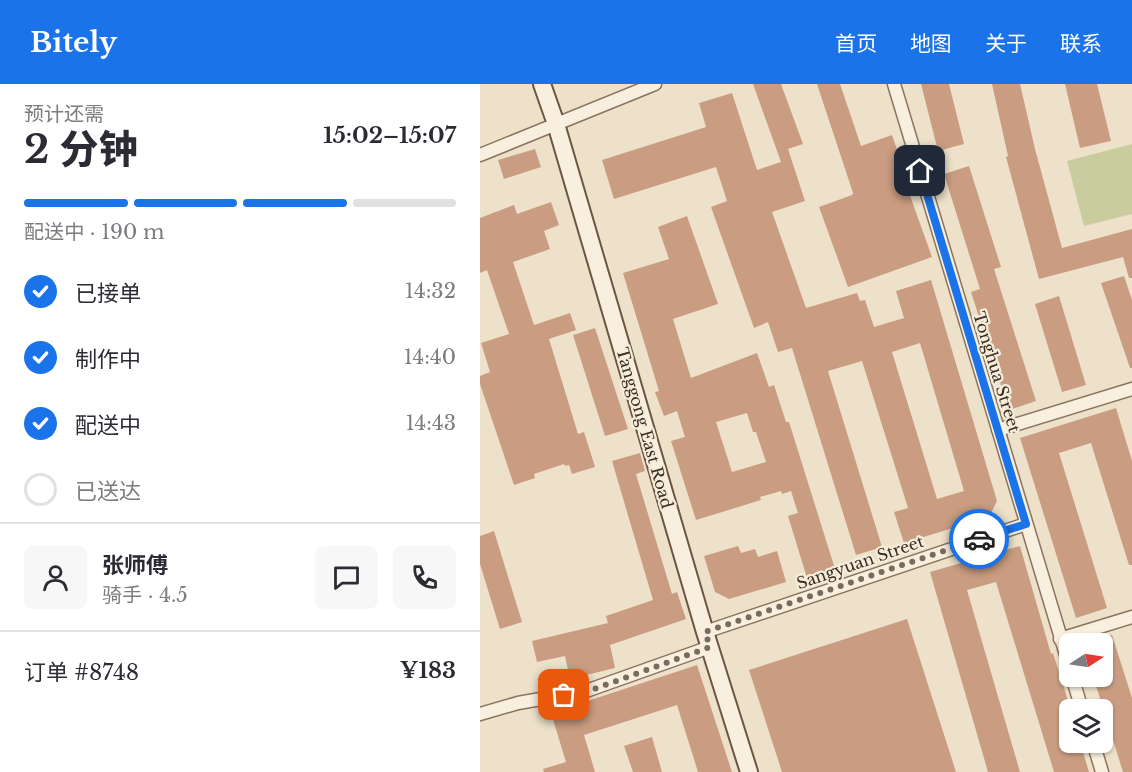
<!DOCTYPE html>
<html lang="zh">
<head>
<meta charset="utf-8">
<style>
  body { margin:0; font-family:"Libre Baskerville","Noto Sans SC",serif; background:#f7f7f7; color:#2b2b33; height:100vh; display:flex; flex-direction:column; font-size:22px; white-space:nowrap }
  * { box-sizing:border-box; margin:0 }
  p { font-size:20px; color:#7c7c81 }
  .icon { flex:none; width:33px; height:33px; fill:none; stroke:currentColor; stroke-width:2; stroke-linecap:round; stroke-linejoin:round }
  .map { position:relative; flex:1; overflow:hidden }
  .panel { display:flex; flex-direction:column; background:#fff; width:480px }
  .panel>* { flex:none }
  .needle { width:39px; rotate:78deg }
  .fabs { position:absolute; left:579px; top:549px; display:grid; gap:12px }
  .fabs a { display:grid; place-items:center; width:54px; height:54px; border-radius:9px; background:#fff; box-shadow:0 2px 4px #0004; font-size:30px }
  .pin { position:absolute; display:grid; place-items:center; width:51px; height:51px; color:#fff; margin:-26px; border-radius:12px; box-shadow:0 3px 9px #0006 }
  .courier { position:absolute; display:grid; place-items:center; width:60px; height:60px; margin:-30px; border:4px solid #1a73e8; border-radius:50%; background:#fff; color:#222; box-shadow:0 2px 8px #0007 }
  .headline em { font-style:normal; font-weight:800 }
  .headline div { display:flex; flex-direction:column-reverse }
  .headline { display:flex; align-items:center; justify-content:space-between; height:102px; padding:0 24px }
  h1 { font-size:39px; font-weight:800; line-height:45px }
  .bar { display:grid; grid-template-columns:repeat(4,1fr); gap:9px 6px; align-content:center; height:72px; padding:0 24px }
  .bar i { height:8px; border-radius:4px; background:#e1e1e2 }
  .bar .on { background:#1a73e8 }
  .bar p { grid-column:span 4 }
  .line { display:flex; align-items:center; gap:15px; padding:0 24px; border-top:2px solid #e1e1e2 }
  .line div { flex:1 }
  .round { display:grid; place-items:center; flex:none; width:63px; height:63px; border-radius:9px; background:#f7f7f7 }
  ol { padding:0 24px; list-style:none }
  li { display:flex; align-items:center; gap:18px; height:66px }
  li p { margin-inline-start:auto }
  li .icon { padding:6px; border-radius:50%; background:#1a73e8; color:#fff; stroke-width:4 }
  li:last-child { color:#7c7c81 }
  li i { width:33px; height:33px; border:3px solid #e1e1e2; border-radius:50% }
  header { display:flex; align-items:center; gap:36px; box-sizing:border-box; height:84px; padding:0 30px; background:#1a73e8; color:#fff }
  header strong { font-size:28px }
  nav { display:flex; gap:33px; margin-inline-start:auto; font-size:21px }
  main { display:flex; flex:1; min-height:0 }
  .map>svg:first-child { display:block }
  .green { fill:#c9cc9e }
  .building { fill:#ca9d82; fill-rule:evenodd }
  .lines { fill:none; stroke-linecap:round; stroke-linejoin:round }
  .street-casing { stroke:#8a745f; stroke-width:15 }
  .secondary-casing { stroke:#6c5542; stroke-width:20 }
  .street { stroke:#f8efde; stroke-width:12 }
  .secondary { stroke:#f8efde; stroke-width:16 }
  .done { stroke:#796c5d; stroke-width:6; stroke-dasharray:0 10.8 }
  .route { stroke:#1a73e8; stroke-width:8 }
  .labels { text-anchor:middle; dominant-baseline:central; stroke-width:4.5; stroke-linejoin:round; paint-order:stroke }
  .street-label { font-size:16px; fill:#3b2d22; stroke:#f5ecda }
</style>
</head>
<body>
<header>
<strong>Bitely</strong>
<nav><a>首页</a><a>地图</a><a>关于</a><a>联系</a></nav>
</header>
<main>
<section class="panel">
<div class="headline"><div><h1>2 分钟</h1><p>预计还需</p></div><em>15:02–15:07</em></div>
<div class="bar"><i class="on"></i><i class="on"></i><i class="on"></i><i></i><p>配送中 · 190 m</p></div>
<ol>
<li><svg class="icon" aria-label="check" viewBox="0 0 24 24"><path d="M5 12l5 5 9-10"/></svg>已接单<p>14:32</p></li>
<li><svg class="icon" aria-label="check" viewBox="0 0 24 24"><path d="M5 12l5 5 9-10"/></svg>制作中<p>14:40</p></li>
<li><svg class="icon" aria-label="check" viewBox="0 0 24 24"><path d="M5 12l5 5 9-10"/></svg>配送中<p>14:43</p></li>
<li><i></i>已送达</li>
</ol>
<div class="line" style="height:108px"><a class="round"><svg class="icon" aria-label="person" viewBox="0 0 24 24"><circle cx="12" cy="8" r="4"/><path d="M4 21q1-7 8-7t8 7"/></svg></a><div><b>张师傅</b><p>骑手 · 4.5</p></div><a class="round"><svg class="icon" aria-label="chat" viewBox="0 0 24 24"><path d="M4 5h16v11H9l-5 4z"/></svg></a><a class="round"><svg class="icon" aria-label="phone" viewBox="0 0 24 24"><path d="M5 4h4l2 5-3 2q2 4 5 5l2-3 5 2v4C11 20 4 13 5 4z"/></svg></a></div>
<div class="line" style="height:78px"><div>订单 #8748</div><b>¥183</b></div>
</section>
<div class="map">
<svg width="652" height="688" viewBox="0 0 652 688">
  <rect width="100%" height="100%" fill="#ede1ca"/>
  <path class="green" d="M652,60v70l-48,12 -17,-65z"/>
  <path class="building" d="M273,0h28l22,60 -15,5 17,52 -33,11 34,96 51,-15 3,8 5,-1 9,27 30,-9 -8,-27 35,-11 66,221 -8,16 -85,26 -10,-31 14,-4 -46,-147 -34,10 54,176 -26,8 -64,-207 -14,4 -10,-30 -14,6 -43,-121 16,-6 -11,-34 -102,32 -12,-39 104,-33 -7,-24 33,-10 25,77 24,-8zM440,259l44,148 -27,8 -45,-147z
    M337,0h23l21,62 31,-11 10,29 -3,1 33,92 -84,30 -29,-80 33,-12 1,-2z
    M441,0h28l15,60 -26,7z
    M512,0h28l15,65 27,99 70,-19v49h-3l-6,-21 -84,22 -33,-122 2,-1z
    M585,0h32l14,57 -31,7z
    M55,65l6,18 -37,12 -6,-19z
    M489,82l32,101 -7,2 42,132 -27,9 -38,-118 9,-3 -36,-115z
    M71,118l8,23 -15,6 6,18 -37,13 21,63 36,-12 6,17 -27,9 29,95 6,-2 11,35 -23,7 -3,-9 -4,1 -1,-2 -30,10 1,4 -21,7 -34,-101v-8l10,-4 -9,-29 28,-9 -22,-64 -7,3v-55l34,-13 3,9z
    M207,132l31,88 -45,15 18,59 66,-25 12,34 5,-2 12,37h3l46,147 -28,9 -19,-62 10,-3 -7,-22 -9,3 -1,-3 -21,6 1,3 -65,20 -25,-79 14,-4 -8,-26 -13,5 -9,-24 4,-1 -36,-118 46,-14 -11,-32zM267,329l6,19h3l10,30 -34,10 -16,-50z
    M644,192l8,24v68h-2l-29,-85z
    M579,212l27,89 -24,7 -27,-88z
    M115,244l33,101 -23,7 -32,-101z
    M636,324l16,53v104h-3l-38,-122 -32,10 48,155 -31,10 -56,-180z
    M160,369l5,18 -9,3 36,120 5,-2 9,27 -76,26 5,23 -45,11 -5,-23 -28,6 -5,-21 76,-18 -2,-7 47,-16 -41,-139z
    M14,447l28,91 -22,7 -20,-65v-28z
    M258,462l3,7 14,-4 3,8 19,-6 9,31 -57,17 -14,-7 -11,-36z
    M540,462l31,108 2,-1 17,54v35h10l9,30h-35l-58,-190 -29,8 53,182h-32l-58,-200z
    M427,535l49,153h-174l-33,-102z
    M632,551l20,63v74h-9l-30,-96h9v-39z
    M217,581l35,107h-34l-21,-67 -93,30 11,37h-51l-1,-3 23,-7 -15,-49z
    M172,653l10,35h-29l-9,-26z"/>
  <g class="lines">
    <defs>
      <path id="street" d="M414,0l176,584
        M0,71l175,-71
        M518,346l134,-41
        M225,548l321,-108
        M580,555l72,-22
        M592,592l10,34
        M0,630l38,-11 68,-12 124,-44
        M613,658l9,30"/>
      <path id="secondary" d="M62,0l14,40 149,508 44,140"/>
    </defs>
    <use href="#street" class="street-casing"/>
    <use href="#secondary" class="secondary-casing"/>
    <use href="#street" class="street"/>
    <use href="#secondary" class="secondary"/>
  </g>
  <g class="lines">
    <path class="done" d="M84,611l22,-3 124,-45 -5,-15 274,-93"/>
    <path class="route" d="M440,87l106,353 -47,15"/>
  </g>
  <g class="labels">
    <g class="street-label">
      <text transform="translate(517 288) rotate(73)">Tonghua Street</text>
      <text transform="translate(165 344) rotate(74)">Tanggong East Road</text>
      <text transform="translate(380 478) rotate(-19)">Sangyuan Street</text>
    </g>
  </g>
</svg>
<div class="fabs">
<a><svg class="needle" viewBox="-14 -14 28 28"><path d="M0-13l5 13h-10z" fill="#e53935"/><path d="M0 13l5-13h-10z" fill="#7c7c81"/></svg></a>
<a><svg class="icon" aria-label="layers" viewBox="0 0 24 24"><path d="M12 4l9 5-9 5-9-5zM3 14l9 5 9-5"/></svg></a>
</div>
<div class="pin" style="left:84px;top:611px;background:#ea580c"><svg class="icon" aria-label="bag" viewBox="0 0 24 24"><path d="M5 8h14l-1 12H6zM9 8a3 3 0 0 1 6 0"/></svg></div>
<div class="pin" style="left:440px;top:87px;background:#1f2937"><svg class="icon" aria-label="home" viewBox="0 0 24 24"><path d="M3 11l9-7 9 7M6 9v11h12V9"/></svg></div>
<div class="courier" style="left:499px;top:455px"><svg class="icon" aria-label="car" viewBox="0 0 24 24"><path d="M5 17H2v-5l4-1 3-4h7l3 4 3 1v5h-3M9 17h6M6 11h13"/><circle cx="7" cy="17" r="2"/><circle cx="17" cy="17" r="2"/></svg></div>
</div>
</main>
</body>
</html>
